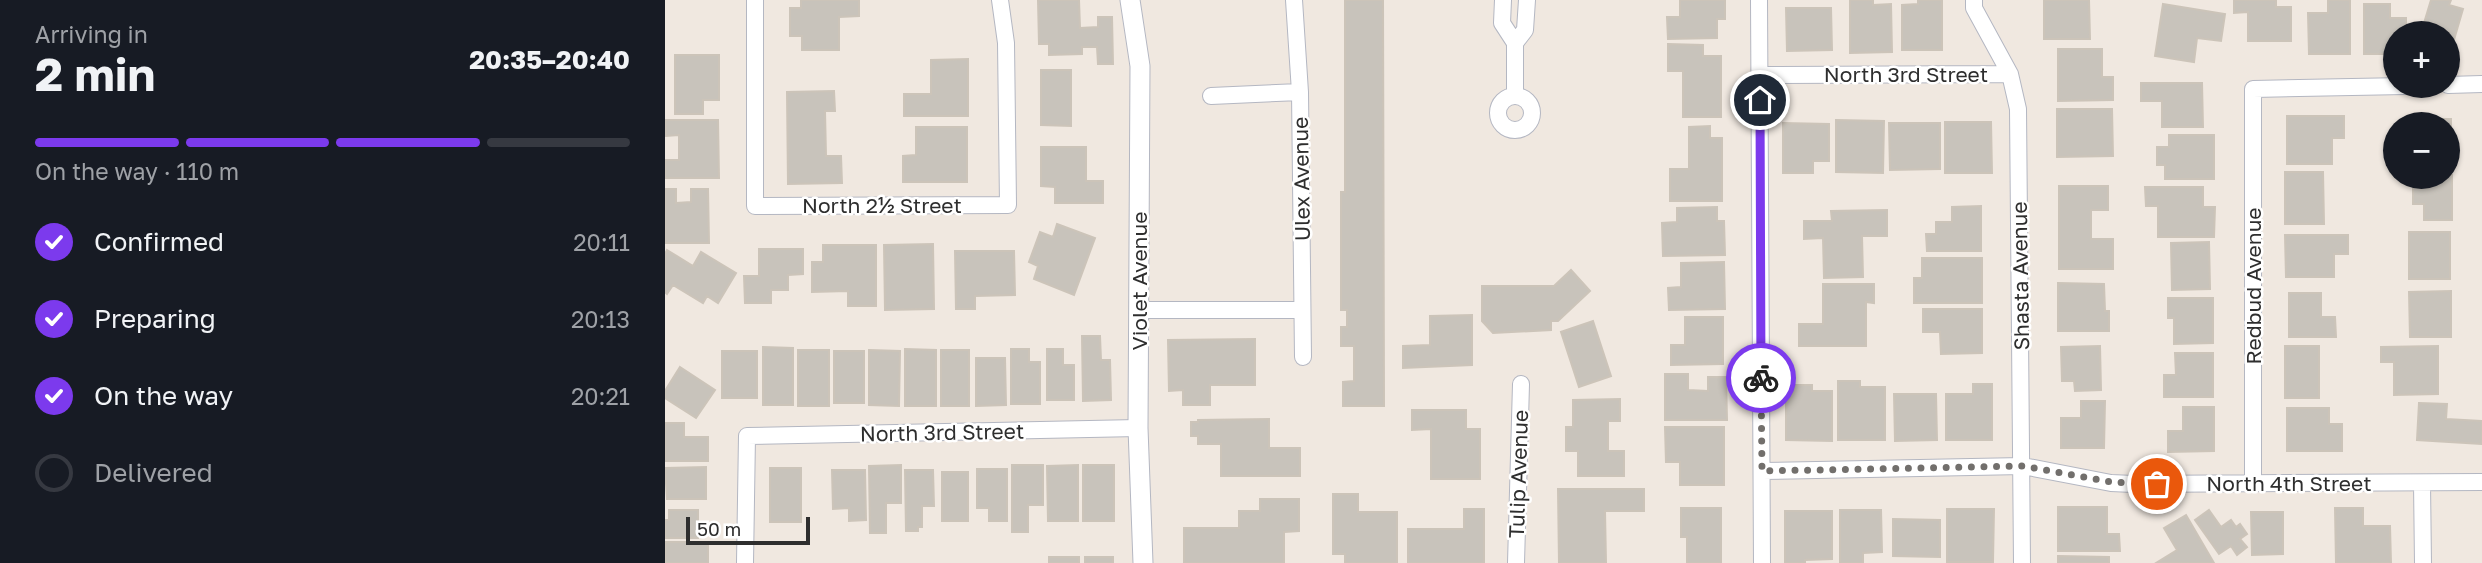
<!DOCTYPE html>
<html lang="en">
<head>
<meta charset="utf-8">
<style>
  body { margin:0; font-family:"Golos Text",sans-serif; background:#20242c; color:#f1f3f6; height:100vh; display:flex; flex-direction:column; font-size:26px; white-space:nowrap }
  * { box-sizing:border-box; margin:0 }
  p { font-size:23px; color:#9ea1a6 }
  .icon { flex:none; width:38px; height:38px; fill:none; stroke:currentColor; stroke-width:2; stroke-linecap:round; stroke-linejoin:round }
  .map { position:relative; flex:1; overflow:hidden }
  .drawer { display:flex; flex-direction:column; background:#171b24; width:665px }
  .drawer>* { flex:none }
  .fabs { position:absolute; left:1718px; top:21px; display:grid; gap:14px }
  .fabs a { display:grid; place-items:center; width:77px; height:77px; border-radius:50%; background:#171b24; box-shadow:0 2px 5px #0004; font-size:35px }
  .scale { position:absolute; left:21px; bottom:18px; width:124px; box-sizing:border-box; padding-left:7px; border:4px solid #2e2e2e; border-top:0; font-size:19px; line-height:24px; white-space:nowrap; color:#2e2e2e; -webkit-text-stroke:5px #fff; paint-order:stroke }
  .pin { position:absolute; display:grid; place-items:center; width:60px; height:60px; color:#fff; margin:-30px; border:4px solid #fff; border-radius:50%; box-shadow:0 2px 7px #0007 }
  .courier { position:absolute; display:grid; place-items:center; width:70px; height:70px; margin:-35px; border:5px solid #7c3aed; border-radius:50%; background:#fff; color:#222; box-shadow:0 2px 9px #0007 }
  .overview em { font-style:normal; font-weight:700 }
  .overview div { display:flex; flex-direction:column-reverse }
  .overview { display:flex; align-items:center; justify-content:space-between; height:119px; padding:0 35px }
  h1 { font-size:46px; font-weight:700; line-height:52px }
  .bar { display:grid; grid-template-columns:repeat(4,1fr); gap:10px 7px; align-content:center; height:84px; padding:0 35px }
  .bar i { height:9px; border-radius:5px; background:#363941 }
  .bar .active { background:#7c3aed }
  .bar p { grid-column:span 4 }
  ol { padding:0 35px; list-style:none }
  li { display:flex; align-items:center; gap:21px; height:77px }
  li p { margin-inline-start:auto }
  li .icon { padding:7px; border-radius:50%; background:#7c3aed; color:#fff; stroke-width:4 }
  li:last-child { color:#9ea1a6 }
  li i { width:38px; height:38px; border:4px solid #363941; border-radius:50% }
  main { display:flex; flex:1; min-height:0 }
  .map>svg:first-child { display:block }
  .building { fill:#c8c3bb; stroke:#ccc4b9; stroke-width:2 }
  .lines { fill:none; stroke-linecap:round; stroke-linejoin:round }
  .minor-casing { stroke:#b4b7c2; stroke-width:18 }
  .tertiary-casing { stroke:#b4b7c2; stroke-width:21 }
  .minor { stroke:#fff; stroke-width:16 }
  .tertiary { stroke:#fff; stroke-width:19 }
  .done { stroke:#726f6c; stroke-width:7; stroke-dasharray:0 12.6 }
  .route { stroke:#7c3aed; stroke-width:9 }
  .labels { text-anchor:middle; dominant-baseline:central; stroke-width:5; stroke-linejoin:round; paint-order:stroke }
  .street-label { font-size:21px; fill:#2e2e2e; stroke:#fff }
</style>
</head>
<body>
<main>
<section class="drawer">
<div class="overview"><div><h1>2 min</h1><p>Arriving in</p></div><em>20:35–20:40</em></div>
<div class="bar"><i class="active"></i><i class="active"></i><i class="active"></i><i></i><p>On the way · 110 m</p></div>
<ol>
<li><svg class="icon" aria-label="check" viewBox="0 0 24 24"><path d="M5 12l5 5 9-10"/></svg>Confirmed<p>20:11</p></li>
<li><svg class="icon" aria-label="check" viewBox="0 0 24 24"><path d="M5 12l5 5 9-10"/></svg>Preparing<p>20:13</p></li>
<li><svg class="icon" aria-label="check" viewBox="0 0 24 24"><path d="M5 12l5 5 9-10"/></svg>On the way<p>20:21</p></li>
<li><i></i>Delivered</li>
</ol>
</section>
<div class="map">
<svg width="1817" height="563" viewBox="0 0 1817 563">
  <rect width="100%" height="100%" fill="#f0e8e0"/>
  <path class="building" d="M136,0h58v16l-20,1v33h-37v-14h-12v-28h11z
    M373,0h41l1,28 18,-1v-10h14l1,47h-15l-1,-17h-15v7l-33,1v-11h-10z
    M680,0h38l1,406h-41v-24l11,-1v-35h-13v-19h6v-17h-6v-118h4z
    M1015,0h45v19h-8v19l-49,1 -1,-22h13z
    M1185,0h23v5l18,-1 1,48 -42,1z
    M1253,0h24v50h-40v-45l16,-1z
    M1379,0h45l1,39h-46z
    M1569,0h42v7h15v34h-43v-29l-14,1z
    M1663,0h22v54h-41l-1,-41h20z
    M1766,0h20l-2,5 14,4 -14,48 -1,-24h-27z
    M1498,4l62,10 -4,27 -24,-3 -3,24 -39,-6z
    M1699,4h26v14h16v15h-10v21h-32z
    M1121,8h45l1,42 -45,1z
    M1003,44l35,1v11h18v61h-38v-46h-15z
    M1393,49h44v28h11v23l-55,1z
    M10,55h44v45h-16v14h-28z
    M303,59v57h-64v-22h27v-34z
    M376,70h30v56l-30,-1z
    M1476,83h61l1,44h-41v-26h-21z
    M169,91l1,20h-10l1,45h15l1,27 -54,1 -1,-92z
    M1392,109h55l1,47 -56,1z
    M1622,116h57v22h-12v26h-45z
    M1753,119h33v44h-3v-39h-30z
    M0,120h53l1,58h-54v-18h14v-25l-13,1z
    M1171,120l48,1 -1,52 -47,-1z
    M1280,122h46l1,51h-47z
    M1118,123l46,1v37h-16v12h-30z
    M1224,123h51v46l-50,1z
    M1045,126v12h12v63h-52v-32h19v-42z
    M251,127h51v55h-64v-26l13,-1z
    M1504,135h45v44h-49v-14h-8v-18h12z
    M376,147h45v34h17v22h-48v-16l-14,-1z
    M1620,172h38l1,52h-39z
    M1783,175h4v45h-28v-16h-11v-27h35z
    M1394,186h49v24h-17v29h22v30h-54z
    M1480,187h58v20h12l-1,30h-56v-31h-12z
    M0,189h11v14l15,-1v-13h17l1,54h-44z
    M1316,206v45h-54l-1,-17h10v-12h16v-15z
    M1052,207v14h7l1,34 -62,1 -1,-33 15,-1v-14z
    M1222,210v26h-25l1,41 -39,1 -1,-40 -19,1v-18h28l-1,-10z
    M392,224l38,14 -21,57 -40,-16 4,-13 -9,-4 11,-30 13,5z
    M1744,232h41v47h-41z
    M1620,235h63v19h-14v23h-48z
    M1544,242l1,47 -38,1 -1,-47z
    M268,244l1,65 -49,1 -1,-65z
    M158,245h53v61h-28v-15l-36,1v-30h11z
    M94,249h44v25l-15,1v15h-17v13h-26l-1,-27h15z
    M2,250l26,16 8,-14 35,21 -18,30 -11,-7 -4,7 -30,-18 -6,9 -2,-2v-38z
    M290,251h59l1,44 -40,1v13h-19z
    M1257,258h60v45h-68v-25h8z
    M1059,262l1,47 -56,1 -1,-22 13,-1v-24z
    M906,270l19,21 -32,30h-7v9l-58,3 -11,-12v-35h72z
    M1393,283l46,1 1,27h4v20h-51z
    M1158,284h51v19l-8,-1v44h-67v-22h24z
    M1786,291v46h-41l-1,-45z
    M1624,293h32v24h14l1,20h-47z
    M1503,298h45v45l-39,1v-26h-6z
    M1258,309h59v44l-41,1 -1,-22h-17z
    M807,315v50l-69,3v-22l27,-1v-29z
    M1020,317h38v47l-52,1v-20h14z
    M928,321l18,55 -32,11 -18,-55z
    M417,336h18l1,24h9l1,40 -28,1z
    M590,339v46h-45v20h-27v-15l-14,1 -1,-51z
    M1435,346l1,44 -26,1 -1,-10h-12l-1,-34z
    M1620,346h34v52h-34z
    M1773,346v48l-44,1v-33h-13v-15z
    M98,347l30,1v57h-30z
    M240,349l31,1v56h-31z
    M346,349h18v13h11v42h-29z
    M382,349h16v16h11v35h-27z
    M133,350h31v56h-31z
    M204,350l31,1 -1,55 -30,-1z
    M276,350h28v56h-28z
    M57,351h35v47h-35z
    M169,351h30v52h-30z
    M1510,353h38v44h-49v-22h12z
    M311,358h29l1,47 -30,1z
    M15,367l35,23 -19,28 -31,-20v-7z
    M1000,374h23v16l20,1v-14h18l1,43h-62z
    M1173,381h22v6h25v53h-47z
    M1308,384h19v56h-46v-46h27z
    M1121,385h26v6h20v50l-46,-1z
    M1229,394h42l1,46 -42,1z
    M955,399v22h-12v30h16v25h-46v-25h-12v-24h7v-27z
    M1416,401h24l-1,47h-43v-30h20z
    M1754,403l28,1 -1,15 36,2v23l-65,-4z
    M1518,407h31v44l-46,1v-21h15z
    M1622,408h42v16h13v27h-55z
    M747,410h54v19h14v50h-49v-50l-19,1z
    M604,419v29h31v28h-79v-32h-23v-8h-7v-14h7v-2z
    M0,423h19v14h24v24h-43z
    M1000,427h59v58h-44v-23h-14z
    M236,465v38h-15v30h-16l-1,-67z
    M347,465h31v40h-15v27h-16z
    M413,465v56h-30l-1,-55z
    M418,465h31v56h-31z
    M41,467v32h-39l-2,-31z
    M105,468h31v54h-31z
    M312,469h30v52h-18v-13h-12z
    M167,470h33l1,50 -17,1v-13l-16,1z
    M240,470h28l1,36h-12v21h-4v4h-12z
    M277,472h26v49h-26z
    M893,489h86v22h-39l1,52h-47z
    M668,494h25v18h39v51h-52v-9h-12z
    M595,499h39v32l-15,1v31h-100v-35h55v-17h21z
    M1393,507h49v27h12l1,17h-62z
    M1016,508h40v55h-34v-26h-6z
    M1670,508h28v18h27l1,37h-55z
    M799,509h20v54h-76v-34h56z
    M1282,509h47l-1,53h-46z
    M4,510h29v28h-33v-18h4z
    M1175,510h41l1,42 -19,1v10h-23z
    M1544,510l12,17 10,-7 5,7 4,-3 7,10 -7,5 7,8 -10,8 -6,-9 -12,8 -24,-34z
    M1120,511h47v48l-27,1v3h-20z
    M1586,512h32v42l-31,1z
    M1521,515l28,48h-58l21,-13 -13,-22z
    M1228,519l47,1v37l-47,-1z
    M0,542h43v21h-43z
    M1393,556l51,1v6h-51z
    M384,557h30v6h-30z
    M420,557h28v6h-28z"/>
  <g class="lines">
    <defs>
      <path id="minor" d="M90,0v206l253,-1 -2,-162 -6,-43
        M629,0l6,92 3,265
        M838,0l-1,23 13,20v53
        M1094,0l3,563
        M1309,0v8l36,66 8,35 4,454
        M850,43l10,-13 2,-30
        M1094,75l251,-1
        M1783,85l34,-1
        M546,96l89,-4
        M833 113a17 17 0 1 1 34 0a17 17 0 1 1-34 0Z
        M473,310h164
        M1097,471l261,-5 88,17 22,1 349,-2
        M1757,483l1,80
        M1588,484v-395l152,-3
        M80,563l2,-127 391,-8
        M851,563l5,-179"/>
      <path id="tertiary" d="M465,0l10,66 -2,362 5,135"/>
    </defs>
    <use href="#minor" class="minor-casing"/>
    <use href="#tertiary" class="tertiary-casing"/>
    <use href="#minor" class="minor"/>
    <use href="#tertiary" class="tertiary"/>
  </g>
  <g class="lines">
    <path class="done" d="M1096,378l1,93 261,-5 88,16 46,2"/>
    <path class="route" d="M1095,100l1,278"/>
  </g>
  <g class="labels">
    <g class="street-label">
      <text x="1241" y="74">North 3rd Street</text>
      <text transform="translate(636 179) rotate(-91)">Ulex Avenue</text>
      <text x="217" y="205">North 2½ Street</text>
      <text transform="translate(1355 276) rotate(-91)">Shasta Avenue</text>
      <text transform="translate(474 281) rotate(-90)">Violet Avenue</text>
      <text transform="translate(1588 286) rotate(-90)">Redbud Avenue</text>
      <text transform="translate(277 432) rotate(-1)">North 3rd Street</text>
      <text transform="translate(853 474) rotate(-88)">Tulip Avenue</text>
      <text x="1624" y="483">North 4th Street</text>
    </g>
  </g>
</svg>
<div class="fabs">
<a>+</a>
<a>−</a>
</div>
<div class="scale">50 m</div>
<div class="pin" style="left:1492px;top:484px;background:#ea580c"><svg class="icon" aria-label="bag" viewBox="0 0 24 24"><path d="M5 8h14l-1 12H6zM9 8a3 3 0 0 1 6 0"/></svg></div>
<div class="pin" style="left:1095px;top:100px;background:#1f2937"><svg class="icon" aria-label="home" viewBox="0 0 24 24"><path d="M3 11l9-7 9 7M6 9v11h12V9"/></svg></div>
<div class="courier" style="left:1096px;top:378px"><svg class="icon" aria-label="bike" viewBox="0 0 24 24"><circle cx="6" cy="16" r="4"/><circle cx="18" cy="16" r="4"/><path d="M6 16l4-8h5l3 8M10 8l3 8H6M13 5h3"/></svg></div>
</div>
</main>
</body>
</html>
